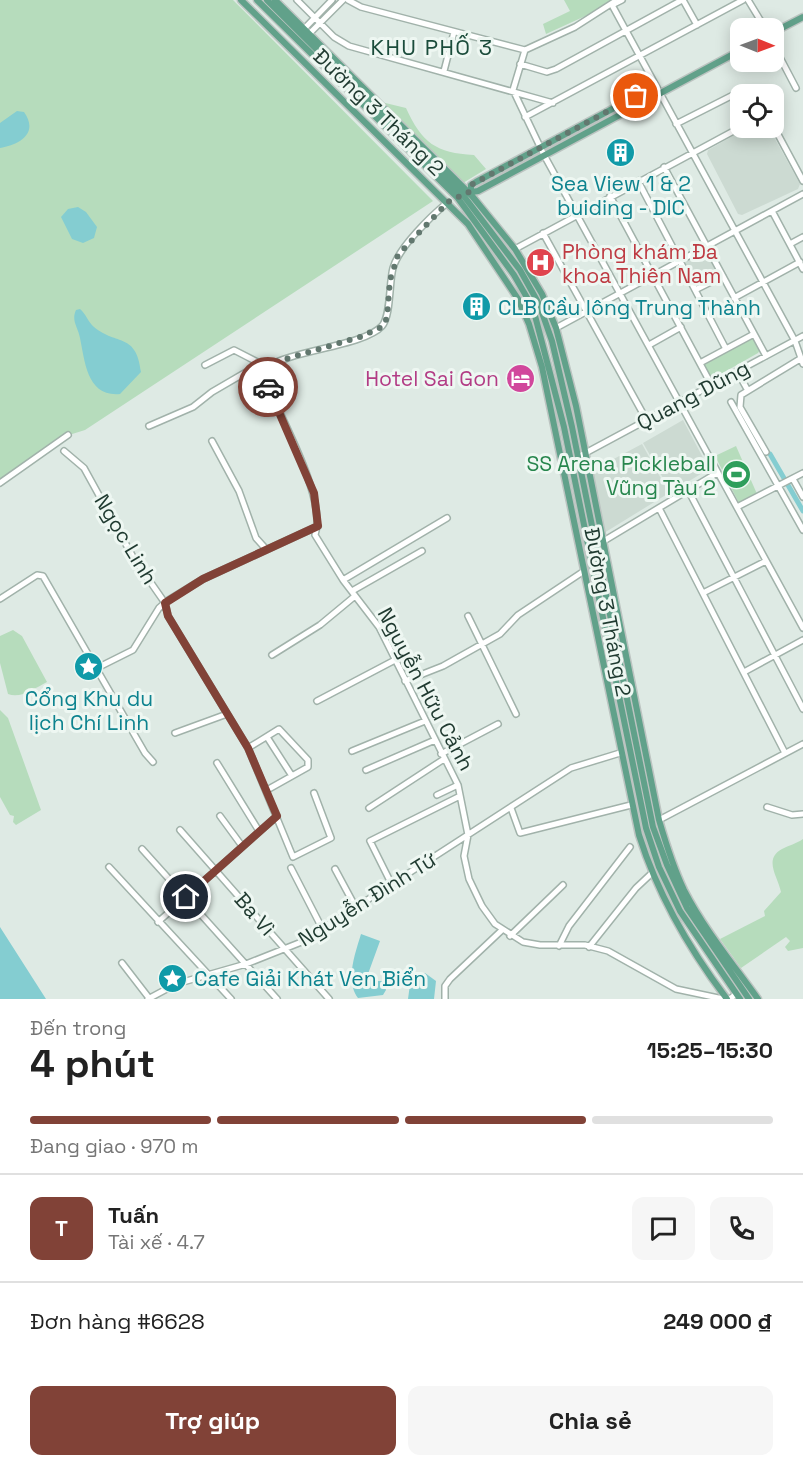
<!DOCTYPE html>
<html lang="vi">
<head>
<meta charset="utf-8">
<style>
  body { margin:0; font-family:"Space Grotesk",sans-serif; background:#f6f6f6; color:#222; height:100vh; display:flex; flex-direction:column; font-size:22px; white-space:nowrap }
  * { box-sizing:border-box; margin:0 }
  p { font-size:20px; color:#767676 }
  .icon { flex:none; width:33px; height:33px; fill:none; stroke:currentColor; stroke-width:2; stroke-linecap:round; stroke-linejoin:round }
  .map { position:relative; height:999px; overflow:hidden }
  .details { display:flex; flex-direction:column; background:#fff; flex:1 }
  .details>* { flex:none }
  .needle { width:39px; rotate:91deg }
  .buttons { position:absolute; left:730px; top:18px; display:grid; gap:12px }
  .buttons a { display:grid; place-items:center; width:54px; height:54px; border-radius:12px; background:#fff; box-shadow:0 3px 15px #0003; font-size:30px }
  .pin { position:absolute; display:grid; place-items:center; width:51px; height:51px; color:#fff; margin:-26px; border:3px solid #fff; border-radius:50%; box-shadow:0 2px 6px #0007 }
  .courier { position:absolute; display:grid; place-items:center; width:60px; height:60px; margin:-30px; border:4px solid #814237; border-radius:50%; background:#fff; color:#222; box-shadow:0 2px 8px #0007 }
  .overview em { font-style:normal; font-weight:800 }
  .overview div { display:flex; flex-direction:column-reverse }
  .overview { display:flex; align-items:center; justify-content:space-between; height:102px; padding:0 30px }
  h1 { font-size:39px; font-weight:800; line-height:45px }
  .bar { display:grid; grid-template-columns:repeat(4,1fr); gap:9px 6px; align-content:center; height:72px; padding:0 30px }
  .bar i { height:8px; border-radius:4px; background:#e0e0e0 }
  .bar .selected { background:#814237 }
  .bar p { grid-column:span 4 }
  .line { display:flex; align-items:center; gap:15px; padding:0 30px; border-top:2px solid #e0e0e0 }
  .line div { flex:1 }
  .round { display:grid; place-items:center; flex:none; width:63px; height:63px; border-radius:12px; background:#f6f6f6 }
  .button { display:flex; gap:12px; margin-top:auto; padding:12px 30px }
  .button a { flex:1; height:69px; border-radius:12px; background:#814237; color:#fff; font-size:24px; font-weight:800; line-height:69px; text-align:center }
  .button a+a { background:#f6f6f6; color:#222 }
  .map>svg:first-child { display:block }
  .built { fill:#ccdad2 }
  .green { fill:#b6dcbc }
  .water { fill:#84cdd1 }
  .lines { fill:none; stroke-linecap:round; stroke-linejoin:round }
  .canal { stroke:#84cdd1; stroke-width:5 }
  .minor-casing { stroke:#a1b2aa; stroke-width:8 }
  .major-casing { stroke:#bcc4c1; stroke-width:9 }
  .minor { stroke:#fff; stroke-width:5 }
  .major { stroke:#61a18a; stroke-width:6 }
  .done { stroke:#62786f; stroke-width:6; stroke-dasharray:0 10.8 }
  .route { stroke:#814237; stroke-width:8 }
  .labels { text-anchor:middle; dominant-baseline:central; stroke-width:6; stroke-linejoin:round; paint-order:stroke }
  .street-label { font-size:21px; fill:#1f3a30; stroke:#eef7f2 }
  .culture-label { font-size:21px; fill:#0d838f; stroke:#eef7f2 }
  .health-label { font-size:21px; fill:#be3a42; stroke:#eef7f2; text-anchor:start }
  .hotel-label { font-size:21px; fill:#b23c85; stroke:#eef7f2; text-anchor:end }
  .leisure-label { font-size:21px; fill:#27864d; stroke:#eef7f2; text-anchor:end }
  .neighbourhood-label { font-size:22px; letter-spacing:1.5px; fill:#1b4c3b; stroke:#eef7f2 }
</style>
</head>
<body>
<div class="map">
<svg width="803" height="999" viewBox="0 0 803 999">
  <rect width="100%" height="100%" fill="#deeae4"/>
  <path class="built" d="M747,128h22l31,56 -2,5 -56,26 -4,-1 -31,-60 1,-4z
    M702,251l4,1 11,20 -17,13 -5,-1 -10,-19 2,-7z
    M683,420l26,49 -38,23 -28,-49z
    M642,444l27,49 -65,40 -13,-62z"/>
  <path class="green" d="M0,0h233l200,201 -348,229 -16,5 -69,46z
    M564,0h50l-9,7 -59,27 -3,-10 27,-13z
    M377,101l29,7c16,35 30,45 68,47l12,14 -23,14z
    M750,339h3l7,11 -2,3 -44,25h-4l-6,-12 1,-3z
    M736,446l21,48 -18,9 -24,-47z
    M13,630l9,6 25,46c-12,6 -26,17 -39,12l-8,-31v-27z
    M0,710l8,8 33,92 -25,15 -3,-3 1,-6 -4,-1 -10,-18z
    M803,839v109l-15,3 -3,-4 5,-6 -4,-4 -45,31 -21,-29 45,-23 -1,-5 17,-19c-3,-15 -18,-33 1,-43 7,-4 14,-5 21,-10z"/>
  <path class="water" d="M17,111l7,1c15,21 -4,33 -24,36v-25z
    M78,207l8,5 11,15 -3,11 -11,5 -11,-4 -11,-22 7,-8z
    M80,309c6,5 8,13 14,18 23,19 42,5 47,45l-21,22c-33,3 -35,-32 -40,-56 -2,-11 -9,-17 -4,-28z
    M0,927l46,72h-46z
    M361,934l19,7 -12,33 5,7h10l3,9 -3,5 -25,3c-13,-17 -3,-44 3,-64z
    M425,973l11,8 -2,18h-26l3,-22z"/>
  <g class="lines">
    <path class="canal" d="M770,454l33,57"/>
    <defs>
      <path id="minor" d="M297,0l37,37 15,9 204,57
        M348,0l13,7 164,43 50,-23 39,-25
        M622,0l-10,5 183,336 8,23
        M683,0l14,25
        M748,0l17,28
        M302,31l30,-31
        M308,35l35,-35
        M774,46l22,42
        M525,50l-12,40 31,65 259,473
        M520,64l27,8 9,-3 126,-69
        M444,71l10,-39
        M525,117l218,-117
        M676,124l65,-33
        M774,127l29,54
        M664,167l102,189
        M638,181l88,168
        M610,196l101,188
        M448,202c-17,14 -49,45 -55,66 -4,14 -2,48 -11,58 -18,20 -90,24 -115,41l-2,10 3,10c15,35 59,113 47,148l28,45 36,47 79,158 10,50 -4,21 5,23 13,27 13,18 28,18 17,3h45l23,6 68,38 47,10
        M772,211l31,58
        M543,233l103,186
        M790,244l13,-7
        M515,249l226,-122
        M695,290l28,-14
        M734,298l66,-36
        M556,328l247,-134
        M649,345l32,-18
        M700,363l54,-29
        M737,371l10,18
        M731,402l72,128
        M149,426l44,-19 19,-15 36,-21 19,-4 -33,-17 -29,15
        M212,441l27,50 17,47 10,11
        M64,451l20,17 49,89 32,46 3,13 80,132 45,109 38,-19 -17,-45
        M766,452l-26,-45 1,-12 59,-36
        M578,457l225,-121
        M793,479l10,18
        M0,483l68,-48
        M688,490l115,219
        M737,507l66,-34
        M659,508l126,245
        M602,542l115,-69
        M343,580l104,-62
        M352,591l70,-40
        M703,593l63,-32
        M0,599l37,-24 6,1 102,177 8,9
        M468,616l48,98
        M272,655l48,-30 35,-29
        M95,669l38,-19 26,-42 8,-7 36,-22 115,-53
        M744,672l59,-32
        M405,681l38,-15 57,-32 18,-19 66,-44
        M317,701l78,-41
        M175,733l52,-19
        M267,737l25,39
        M248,748l31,-19 29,31v7l-41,23
        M352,751l73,-30
        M441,754l57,-30
        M217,763l42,68
        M366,770l69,-30
        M437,795l21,-10
        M767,807l25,8 11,-1
        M369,808l75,-49
        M511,808l9,25 111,-28
        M220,816l22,30
        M659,820l144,-76
        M180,830l149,169
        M142,849l135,150
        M109,867l122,132
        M291,868l32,62
        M335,869l21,39
        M392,885l-22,-44 90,-45
        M158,922l119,-106
        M510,936l53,-51
        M559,946l10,-20 61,-79
        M589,947l47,-59 16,-15
        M122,963l27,35
        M148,999l28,-15 70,-20 58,-23 267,-173 49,-15
        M445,999v-13l5,-7 52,-49
        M730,999l6,-5"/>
      <path id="major" d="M241,0l227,224 50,75 11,25 13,43 97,468c19,60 50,114 88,164
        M257,0l200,197 57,78 19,33 31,119 82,401 13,39 21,44 60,88
        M267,0l196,195 57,75 19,34 13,37 20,86 81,400 14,38 20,43 62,91
        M275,0l197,196 43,53 27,45 14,34 20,78 83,414c7,24 14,47 25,70 20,39 49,74 74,109
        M774,32l29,-15
        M471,191v-6l5,-3 179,-96
        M466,193l12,-2 263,-141"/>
    </defs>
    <use href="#minor" class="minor-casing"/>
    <use href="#major" class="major-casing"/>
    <use href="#minor" class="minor"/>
    <use href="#major" class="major"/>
  </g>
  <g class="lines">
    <path class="done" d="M268,387l-3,-10 2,-10 5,-4 88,-26 22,-10 5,-9 3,-38 8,-25 50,-53 23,-11v-6l165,-89"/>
    <path class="route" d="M186,897l91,-81 -29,-68 -80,-132 -3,-13 38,-24 115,-53 -4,-33 -46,-106"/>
  </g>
  <defs>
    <symbol id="building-disc" viewBox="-11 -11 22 22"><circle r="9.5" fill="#0f9aa8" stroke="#eef7f2"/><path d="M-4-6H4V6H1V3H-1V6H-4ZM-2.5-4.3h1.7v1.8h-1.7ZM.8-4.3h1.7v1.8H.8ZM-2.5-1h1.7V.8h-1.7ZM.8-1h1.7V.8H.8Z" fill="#fff"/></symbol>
    <symbol id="hospital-disc" viewBox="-11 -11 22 22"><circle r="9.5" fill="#e0444e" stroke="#eef7f2"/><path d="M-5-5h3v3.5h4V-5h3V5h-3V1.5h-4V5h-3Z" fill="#fff"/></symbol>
    <symbol id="hotel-disc" viewBox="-11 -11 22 22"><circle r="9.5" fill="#d1479c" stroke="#eef7f2"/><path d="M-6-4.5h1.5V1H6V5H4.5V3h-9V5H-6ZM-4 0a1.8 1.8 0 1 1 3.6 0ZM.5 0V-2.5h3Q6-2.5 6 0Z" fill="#fff"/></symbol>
    <symbol id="stadium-disc" viewBox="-11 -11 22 22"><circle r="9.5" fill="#2e9e5b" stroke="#eef7f2"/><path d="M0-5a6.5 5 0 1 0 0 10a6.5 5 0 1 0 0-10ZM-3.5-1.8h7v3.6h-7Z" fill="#fff"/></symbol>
    <symbol id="sight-disc" viewBox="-11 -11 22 22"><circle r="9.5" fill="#0f9aa8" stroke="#eef7f2"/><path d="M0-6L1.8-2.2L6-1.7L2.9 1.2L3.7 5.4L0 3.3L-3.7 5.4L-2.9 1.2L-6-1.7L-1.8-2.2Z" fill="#fff"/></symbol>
  </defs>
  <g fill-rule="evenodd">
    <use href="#building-disc" x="604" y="136" width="33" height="33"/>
    <use href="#hospital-disc" x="524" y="246" width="33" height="33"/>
    <use href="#building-disc" x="460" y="290" width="33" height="33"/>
    <use href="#hotel-disc" x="504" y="362" width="33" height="33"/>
    <use href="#stadium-disc" x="720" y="458" width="33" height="33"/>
    <use href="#sight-disc" x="72" y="650" width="33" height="33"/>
    <use href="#sight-disc" x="156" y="962" width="33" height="33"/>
  </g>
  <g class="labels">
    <g class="street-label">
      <text transform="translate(379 112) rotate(44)">Đường 3 Tháng 2</text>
      <text transform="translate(693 395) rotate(-28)">Quang Dũng</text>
      <text transform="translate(126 539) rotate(59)">Ngọc Linh</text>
      <text transform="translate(608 612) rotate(79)">Đường 3 Tháng 2</text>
      <text transform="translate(426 689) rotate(62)">Nguyễn Hữu Cảnh</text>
      <text transform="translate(367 899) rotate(-32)">Nguyễn Đình Tứ</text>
      <text transform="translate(255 914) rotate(49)">Ba Vì</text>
    </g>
    <g class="culture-label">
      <text x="621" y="183">Sea View 1 &amp; 2<tspan x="621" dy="24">buiding - DIC</tspan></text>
      <text x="498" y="307" text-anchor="start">CLB Cầu lông Trung Thành</text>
      <text x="89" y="698">Cổng Khu du<tspan x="89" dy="24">lịch Chí Linh</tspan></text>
      <text x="194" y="978" text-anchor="start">Cafe Giải Khát Ven Biển</text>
    </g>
    <g class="health-label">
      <text x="562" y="251">Phòng khám Đa<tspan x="562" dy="24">khoa Thiên Nam</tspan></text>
    </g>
    <g class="hotel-label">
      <text x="499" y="378">Hotel Sai Gon</text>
    </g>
    <g class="leisure-label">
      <text x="716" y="463">SS Arena Pickleball<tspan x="716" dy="24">Vũng Tàu 2</tspan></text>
    </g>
    <g class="neighbourhood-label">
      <text x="432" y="47">KHU PHỐ 3</text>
    </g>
  </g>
</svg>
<div class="buttons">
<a><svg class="needle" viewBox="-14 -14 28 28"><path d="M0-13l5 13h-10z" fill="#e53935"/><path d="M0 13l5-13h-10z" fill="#767676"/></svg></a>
<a><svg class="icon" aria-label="locate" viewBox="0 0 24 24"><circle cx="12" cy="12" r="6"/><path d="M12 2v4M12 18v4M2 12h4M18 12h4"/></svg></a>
</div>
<div class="pin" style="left:636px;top:96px;background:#ea580c"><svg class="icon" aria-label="bag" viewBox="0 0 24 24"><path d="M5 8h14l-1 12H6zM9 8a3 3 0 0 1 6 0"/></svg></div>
<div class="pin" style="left:186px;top:897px;background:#1f2937"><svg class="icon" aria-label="home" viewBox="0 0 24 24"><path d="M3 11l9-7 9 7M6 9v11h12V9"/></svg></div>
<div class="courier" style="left:268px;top:387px"><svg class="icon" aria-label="car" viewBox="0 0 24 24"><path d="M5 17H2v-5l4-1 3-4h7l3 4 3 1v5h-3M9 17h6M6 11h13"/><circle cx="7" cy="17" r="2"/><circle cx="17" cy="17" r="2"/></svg></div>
</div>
<section class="details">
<div class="overview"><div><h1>4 phút</h1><p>Đến trong</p></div><em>15:25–15:30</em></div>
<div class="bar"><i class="selected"></i><i class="selected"></i><i class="selected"></i><i></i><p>Đang giao · 970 m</p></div>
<div class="line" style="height:108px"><b class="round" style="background:#814237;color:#fff">T</b><div><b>Tuấn</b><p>Tài xế · 4.7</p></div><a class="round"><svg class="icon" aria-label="chat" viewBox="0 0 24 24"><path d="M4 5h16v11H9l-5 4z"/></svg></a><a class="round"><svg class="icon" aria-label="phone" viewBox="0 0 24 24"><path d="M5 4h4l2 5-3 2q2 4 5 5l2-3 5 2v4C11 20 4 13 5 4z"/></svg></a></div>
<div class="line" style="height:78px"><div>Đơn hàng #6628</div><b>249 000 ₫</b></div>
<div class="button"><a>Trợ giúp</a><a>Chia sẻ</a></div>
</section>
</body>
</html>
